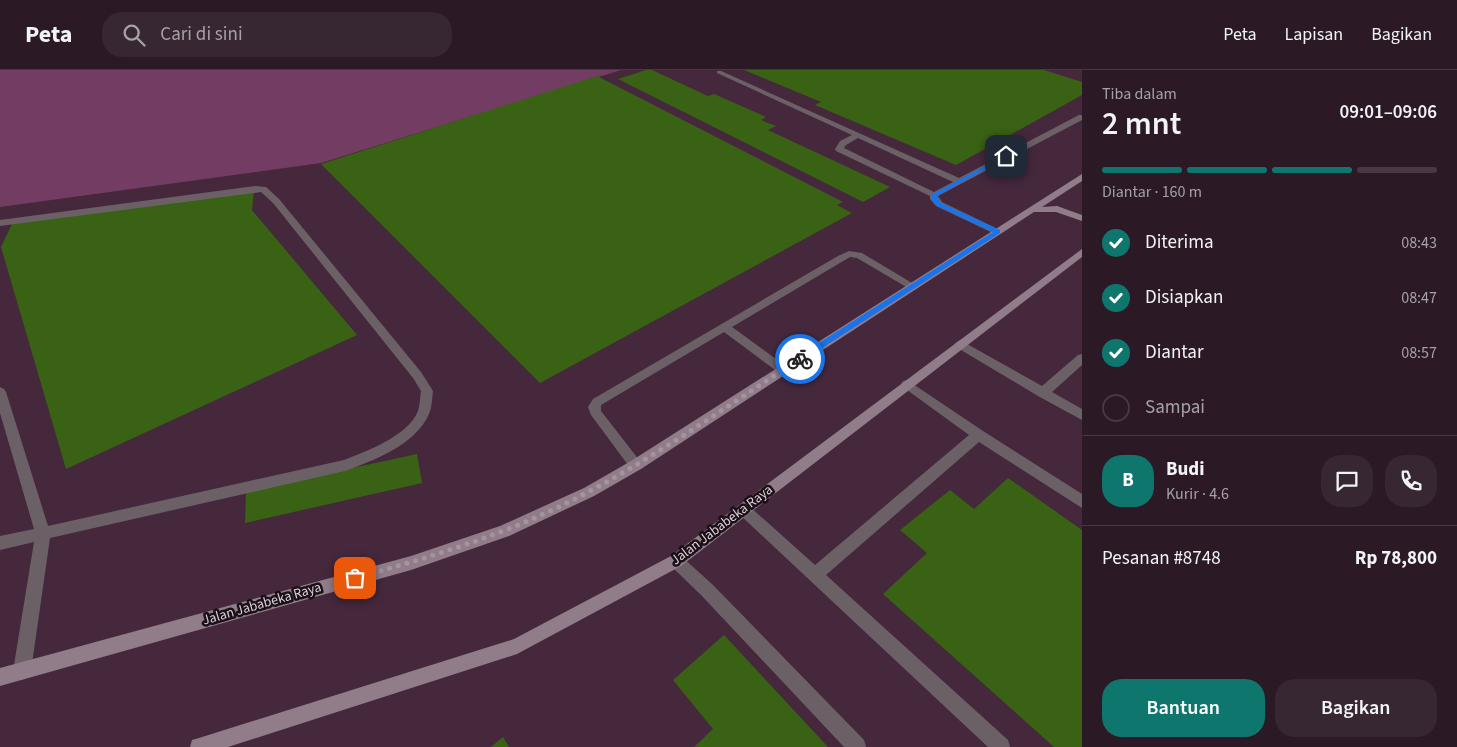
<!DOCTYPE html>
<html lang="id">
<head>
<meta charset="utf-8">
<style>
  body { margin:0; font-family:"Source Sans 3",sans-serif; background:#372732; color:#f1f3f6; height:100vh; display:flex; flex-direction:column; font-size:19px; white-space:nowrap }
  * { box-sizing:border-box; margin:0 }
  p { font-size:16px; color:#a6a1a7 }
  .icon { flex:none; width:28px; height:28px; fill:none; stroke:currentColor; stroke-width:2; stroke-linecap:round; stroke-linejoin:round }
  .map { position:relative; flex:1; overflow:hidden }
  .panel { display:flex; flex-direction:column; background:#2b1a26; width:375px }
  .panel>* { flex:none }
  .pin { position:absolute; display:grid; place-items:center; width:42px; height:42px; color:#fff; margin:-21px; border-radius:10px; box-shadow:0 2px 8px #0006 }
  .courier { position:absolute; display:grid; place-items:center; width:50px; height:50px; margin:-25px; border:4px solid #1a73e8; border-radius:50%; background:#fff; color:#222; box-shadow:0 1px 6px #0007 }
  .summary em { font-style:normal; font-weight:600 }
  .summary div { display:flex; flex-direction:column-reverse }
  .summary { display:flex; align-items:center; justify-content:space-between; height:85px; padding:0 20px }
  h1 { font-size:32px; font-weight:600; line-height:38px }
  .bar { display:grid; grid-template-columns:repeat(4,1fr); gap:8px 5px; align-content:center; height:60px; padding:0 20px }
  .bar i { height:6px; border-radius:4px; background:#473843 }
  .bar .current { background:#0f766e }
  .bar p { grid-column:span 4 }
  .line { display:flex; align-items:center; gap:12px; padding:0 20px; border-top:1px solid #473843 }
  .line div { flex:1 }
  .round { display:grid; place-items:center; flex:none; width:52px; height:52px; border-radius:20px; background:#372732 }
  ol { padding:0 20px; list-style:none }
  li { display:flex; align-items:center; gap:15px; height:55px }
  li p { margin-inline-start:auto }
  li .icon { padding:5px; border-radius:50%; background:#0f766e; color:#fff; stroke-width:4 }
  li:last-child { color:#a6a1a7 }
  li i { width:28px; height:28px; border:2px solid #473843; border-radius:50% }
  .button { display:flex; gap:10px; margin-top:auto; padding:10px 20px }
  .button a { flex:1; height:58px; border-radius:20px; background:#0f766e; color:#fff; font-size:20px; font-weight:600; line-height:58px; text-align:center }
  .button a+a { background:#372732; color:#f1f3f6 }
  header { display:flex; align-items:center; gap:30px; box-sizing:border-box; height:70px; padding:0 25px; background:#2b1a26; border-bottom:1px solid #473843 }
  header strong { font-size:24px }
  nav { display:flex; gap:28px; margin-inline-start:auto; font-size:18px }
  .search { width:350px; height:45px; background:#372732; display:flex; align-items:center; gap:12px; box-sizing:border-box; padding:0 18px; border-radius:20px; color:#a6a1a7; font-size:19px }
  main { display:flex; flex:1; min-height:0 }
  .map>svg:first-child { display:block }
  .built { fill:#45283c }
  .green { fill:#733c63 }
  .building { fill:#396214 }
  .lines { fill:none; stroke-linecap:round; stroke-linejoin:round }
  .lane { fill:#6c6067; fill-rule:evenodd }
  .secondary { fill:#907d89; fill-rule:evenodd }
  .route { fill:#1a73e8 }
  .done { stroke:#a5939f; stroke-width:5; stroke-dasharray:0 9 }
  .labels { text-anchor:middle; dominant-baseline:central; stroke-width:5; stroke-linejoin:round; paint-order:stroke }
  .street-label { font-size:14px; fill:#dfd0da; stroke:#1a1017 }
</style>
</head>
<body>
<header>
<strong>Peta</strong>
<div class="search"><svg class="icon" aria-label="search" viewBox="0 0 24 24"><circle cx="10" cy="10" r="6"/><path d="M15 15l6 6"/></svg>Cari di sini</div>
<nav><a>Peta</a><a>Lapisan</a><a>Bagikan</a></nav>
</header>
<main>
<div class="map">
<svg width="1082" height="677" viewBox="0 0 1082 677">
  <rect width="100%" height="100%" fill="#392332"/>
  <path class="built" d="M0,0h1082v677h-1082z"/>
  <path class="green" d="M0,0h621l-300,93 -321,44z"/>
  <path class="building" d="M646,0h6l56,26 6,-2 52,23 -5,3 15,6 -8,4 122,57 -27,15 -245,-123z
    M744,0h300l38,12v13l-126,70 -141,-60 6,-3z
    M597,6l246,126 -6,3 15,8 -312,170 -219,-219z
    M254,120l-2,20 105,125 -291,134 -65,-222 11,-23z
    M417,384l5,29 -177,40 1,-32z
    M1008,408l74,52v217h-28l-171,-153 44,-41 -27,-23 50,-40 24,19z
    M724,565l104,112h-134l19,-18 -40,-49z
    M503,667l6,10h-18z"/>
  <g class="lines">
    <path class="lane" d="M717,1h4l238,107 120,-63h3v5l-144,76 4,6 58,28 2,2 -5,3 -61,-29 -6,-7v-3l-94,-45 -1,-2 5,-8 12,-6 -135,-62zM858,68l95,44 -19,10 -90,-44 2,-3z
      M255,116l11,1 13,12 142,173 12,19c-1,8 -1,16 -4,23 -14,31 -54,46 -84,57l-295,67 -19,133 -3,6 -6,3 -6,-3 -3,-6 21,-129 -34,8v-14l34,-7 -34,-116v-26l4,2 2,3 42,134 296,-66c23,-9 64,-24 74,-49 2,-6 2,-14 3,-20l-8,-13 -140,-175 -12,-11 -261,34v-6z
      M849,181l13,2 55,33 -5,3 -4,-1 -51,-30 -7,-1 -118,70 55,40 2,3 -2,3h-8l-55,-41 -123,73v6l42,54 -2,4 -5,2 -5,-2 -40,-54 -3,-8 5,-8 245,-143z
      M960,270l82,46 36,-31 4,-1v11l-30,27 30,17v11l-44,-24 -82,-49 -2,-3z
      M907,310l76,51 99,63v14l-103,-66 -153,133 182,165 2,7h-22l-249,-233 -2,-4 2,-4 5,-2 5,2 66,59 154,-130 -66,-48 -2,-3 2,-3z
      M676,484l5,2 32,29 151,155 2,7h-22l-143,-152 -30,-29 -3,-5 3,-5z"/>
    <path class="secondary" d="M1082,104v7l-40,26 15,-1 25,9v6l-26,-9h-22l-393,257 -47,27 -85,40 -98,34 -411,116v-18l411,-112 89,-30 84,-38 47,-27z
      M1082,179v8l-401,309 -164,88 -289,93h-38l2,-7 7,-2 315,-99 157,-83z"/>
  </g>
  <path class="route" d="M1005,85l4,1 -72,40 4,7 59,27v3l-198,128h-5v-4l196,-125 -56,-26 -6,-7v-4z"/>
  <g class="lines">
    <path class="done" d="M355,508c80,-22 162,-47 235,-87 73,-39 140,-87 210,-132"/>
  </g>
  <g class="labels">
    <g class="street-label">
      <text transform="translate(722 455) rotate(-37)">Jalan Jababeka Raya</text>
      <text transform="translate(262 534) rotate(-16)">Jalan Jababeka Raya</text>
    </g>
  </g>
</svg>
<div class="pin" style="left:355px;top:508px;background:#ea580c"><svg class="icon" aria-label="bag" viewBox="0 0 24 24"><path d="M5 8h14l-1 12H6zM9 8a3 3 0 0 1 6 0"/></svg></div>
<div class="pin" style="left:1006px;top:86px;background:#1f2937"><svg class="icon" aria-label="home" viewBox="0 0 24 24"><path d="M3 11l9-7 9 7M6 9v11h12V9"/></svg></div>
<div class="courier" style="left:800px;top:289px"><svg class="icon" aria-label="bike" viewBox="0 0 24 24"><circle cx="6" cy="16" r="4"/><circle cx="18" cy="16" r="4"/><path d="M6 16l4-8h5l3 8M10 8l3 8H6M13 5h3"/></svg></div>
</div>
<section class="panel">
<div class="summary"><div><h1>2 mnt</h1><p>Tiba dalam</p></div><em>09:01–09:06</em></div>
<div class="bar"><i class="current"></i><i class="current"></i><i class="current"></i><i></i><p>Diantar · 160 m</p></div>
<ol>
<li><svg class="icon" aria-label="check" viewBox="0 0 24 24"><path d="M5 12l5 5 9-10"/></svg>Diterima<p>08:43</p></li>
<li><svg class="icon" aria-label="check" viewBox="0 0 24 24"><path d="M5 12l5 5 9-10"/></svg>Disiapkan<p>08:47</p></li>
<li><svg class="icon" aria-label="check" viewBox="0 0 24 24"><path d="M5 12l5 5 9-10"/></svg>Diantar<p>08:57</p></li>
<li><i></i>Sampai</li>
</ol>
<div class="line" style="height:90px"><b class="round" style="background:#0f766e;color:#fff">B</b><div><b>Budi</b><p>Kurir · 4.6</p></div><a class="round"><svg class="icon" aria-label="chat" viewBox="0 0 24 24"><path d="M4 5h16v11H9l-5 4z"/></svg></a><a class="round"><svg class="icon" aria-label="phone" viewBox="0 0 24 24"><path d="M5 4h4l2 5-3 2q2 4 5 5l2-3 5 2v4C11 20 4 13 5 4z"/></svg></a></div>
<div class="line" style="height:65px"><div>Pesanan #8748</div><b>Rp 78,800</b></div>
<div class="button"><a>Bantuan</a><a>Bagikan</a></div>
</section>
</main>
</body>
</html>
